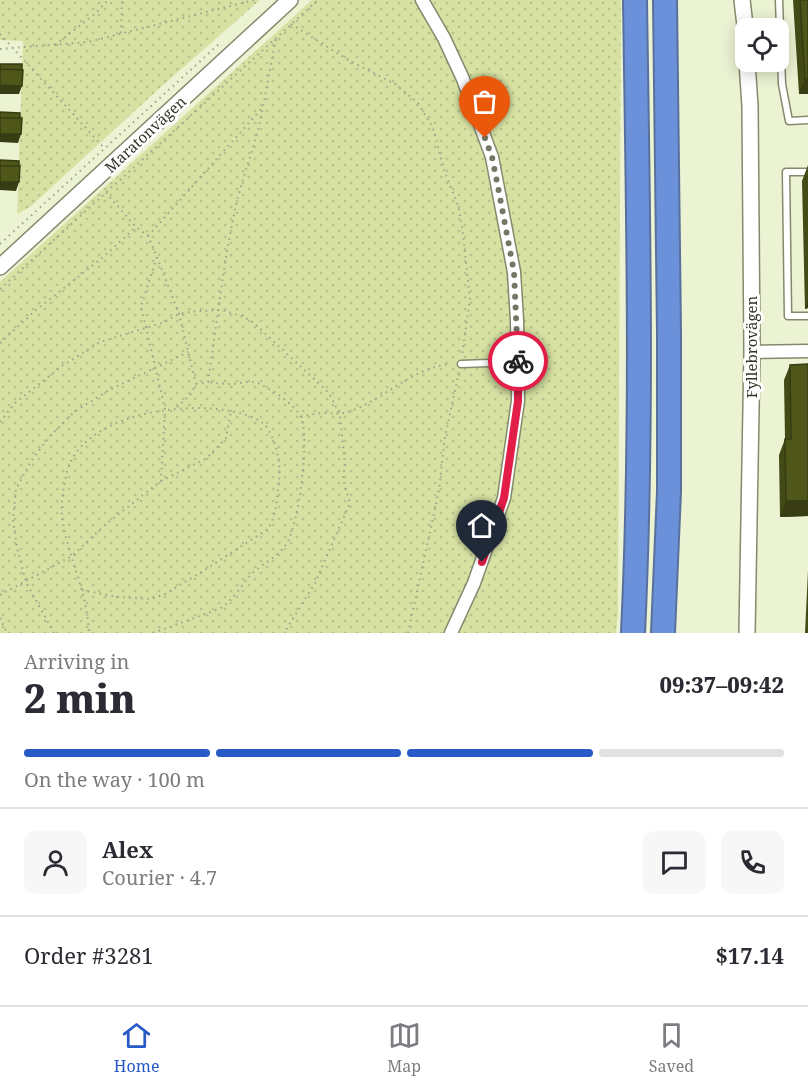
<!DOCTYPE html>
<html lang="en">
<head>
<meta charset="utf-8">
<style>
  body { margin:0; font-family:"Noto Serif",serif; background:#f7f7f7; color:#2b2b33; height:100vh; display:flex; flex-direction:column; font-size:22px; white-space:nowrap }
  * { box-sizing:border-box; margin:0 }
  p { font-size:20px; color:#7c7c81 }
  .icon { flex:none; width:33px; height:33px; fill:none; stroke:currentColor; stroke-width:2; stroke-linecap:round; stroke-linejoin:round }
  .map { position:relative; height:633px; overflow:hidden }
  .details { display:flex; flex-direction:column; background:#fff; flex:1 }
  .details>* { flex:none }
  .fabs { position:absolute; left:735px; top:18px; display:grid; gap:12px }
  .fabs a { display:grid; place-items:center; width:54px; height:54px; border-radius:12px; background:#fff; box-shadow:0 3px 15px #0003; font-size:30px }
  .pin { position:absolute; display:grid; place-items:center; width:51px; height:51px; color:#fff; margin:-62px -26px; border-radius:50% 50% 50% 0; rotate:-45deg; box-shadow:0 0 6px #0007 }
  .pin .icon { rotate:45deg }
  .courier { position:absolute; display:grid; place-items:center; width:60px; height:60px; margin:-30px; border:4px solid #e11d48; border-radius:50%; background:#fff; color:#222; box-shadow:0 2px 8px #0007 }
  .headline em { font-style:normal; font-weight:800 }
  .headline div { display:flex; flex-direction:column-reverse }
  .headline { display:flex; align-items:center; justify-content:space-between; height:102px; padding:0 24px }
  h1 { font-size:39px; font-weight:800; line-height:45px }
  .bar { display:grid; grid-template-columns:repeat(4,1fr); gap:9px 6px; align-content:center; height:72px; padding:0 24px }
  .bar i { height:8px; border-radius:4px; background:#e1e1e2 }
  .bar .selected { background:#2859c7 }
  .bar p { grid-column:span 4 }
  .line { display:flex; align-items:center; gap:15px; padding:0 24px; border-top:2px solid #e1e1e2 }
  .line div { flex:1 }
  .round { display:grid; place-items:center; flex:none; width:63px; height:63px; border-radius:12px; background:#f7f7f7 }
  .dock { display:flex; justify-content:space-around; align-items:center; height:84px; border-top:2px solid #e1e1e2; background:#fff; font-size:16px; color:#7c7c81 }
  .dock a { display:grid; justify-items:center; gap:3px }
  .dock .selected { color:#2859c7 }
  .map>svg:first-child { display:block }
  .grass { fill:url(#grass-dots) }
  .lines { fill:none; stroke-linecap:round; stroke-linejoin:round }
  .service-casing { stroke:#848a6d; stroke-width:9 }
  .minor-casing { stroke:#848a6d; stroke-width:15 }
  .tertiary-casing { stroke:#848a6d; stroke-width:18 }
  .motorway-casing { stroke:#58709c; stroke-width:26 }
  .path { stroke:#9da28a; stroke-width:2; stroke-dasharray:1.5 4.5; stroke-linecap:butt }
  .service { stroke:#fff; stroke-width:6 }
  .minor { stroke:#fff; stroke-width:12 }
  .tertiary { stroke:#fff; stroke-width:15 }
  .motorway { stroke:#6c91db; stroke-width:22 }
  .wall { fill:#434a16 }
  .shaded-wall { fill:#373c12 }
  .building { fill:#4e5619; stroke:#373c12; stroke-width:1.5 }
  .done { stroke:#737764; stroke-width:6; stroke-dasharray:0 10.8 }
  .route { stroke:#e11d48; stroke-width:8 }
  .labels { text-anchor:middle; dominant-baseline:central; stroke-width:6; stroke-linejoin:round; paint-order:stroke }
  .street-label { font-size:15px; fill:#323428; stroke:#fff }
</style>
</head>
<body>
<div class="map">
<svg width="808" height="633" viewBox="0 0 808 633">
  <defs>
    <pattern id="grass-dots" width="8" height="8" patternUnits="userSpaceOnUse" patternTransform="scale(1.5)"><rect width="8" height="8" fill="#d6e1a2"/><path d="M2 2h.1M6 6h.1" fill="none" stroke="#b8c28c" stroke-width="1.8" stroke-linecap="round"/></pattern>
  </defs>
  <rect width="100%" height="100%" fill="#ecf3d3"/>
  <path class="grass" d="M0,0h260l-98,86 -132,121 -13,7 6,-173 -23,-1z
    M312,0h309l-3,613 -2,20h-616v-351z"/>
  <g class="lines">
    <defs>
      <path id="service" d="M779,0l3,84 7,37 19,-1
        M808,172h-22l2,144h20
        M461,364l57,-2"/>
      <path id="minor" d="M422,0l22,38 19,41 29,78 22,115 3,48 1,81 -14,97 -30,85 -23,50
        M752,352l56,-1"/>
      <path id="tertiary" d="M742,0l4,34
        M0,267l290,-267
        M747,633l5,-281 -2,-246 -3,-44"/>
      <path id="motorway" d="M633,633c10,-211 5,-422 2,-633
        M663,633l6,-142v-158l-4,-333"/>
    </defs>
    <use href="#service" class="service-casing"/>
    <use href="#minor" class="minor-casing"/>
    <use href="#tertiary" class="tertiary-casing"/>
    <use href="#motorway" class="motorway-casing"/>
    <path class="path" d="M291,24l59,37 45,23 23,19 15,25 12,45 13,32 4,21 8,73 -8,56
      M121,33l1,-33
      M0,34l105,115
      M55,45l41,-32 12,-13
      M0,49l88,-7 166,-42
      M148,236l115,-129 13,-69
      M0,244l219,-200
      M157,257l22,57 17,70 -5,10 -15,14
      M0,289l318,-289
      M0,343l36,-33 66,-52 34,-31
      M196,384l12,-2c9,-59 15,-118 28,-177 8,-33 21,-64 27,-98
      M301,417c7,-2 15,-4 23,-4 10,0 17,2 27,-2 35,-13 61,-43 99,-47
      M0,422l15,-19 47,-37 38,-24 62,-19 17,-9 18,-3 25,-1 22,7 10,6 75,70 11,22 5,49 -2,15 7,24 -35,80 -31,50
      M161,481l46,-23 19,-20 5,-27
      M82,590l35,7 34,2 14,-5 38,-23 65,-42c9,-14 9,-32 11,-49 2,-16 -3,-43 -15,-56 -8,-7 -24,-11 -34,-13 -50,-10 -152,4 -164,65 -3,14 -5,28 -4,41 3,24 13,48 19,71 5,15 7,30 8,45
      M0,595l72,-39 34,-32 55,-43 4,-72 -24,-103 16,-49 -9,-21 -12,-9 -30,-34
      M0,618l7,15
      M54,633l-28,-51 -9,-34 -4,-28 3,-31 15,-28 19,-25 24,-24 35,-22 79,-38
      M153,633l66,-24c16,-9 23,-27 37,-39 11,-9 24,-15 31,-27 12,-20 23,-104 14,-126 -6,-12 -34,-32 -47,-35 -7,-1 -16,2 -23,2 -7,0 -15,-1 -23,-2
      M408,633l31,-143 6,-53 14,-65"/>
    <use href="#service" class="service"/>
    <use href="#minor" class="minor"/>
    <use href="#tertiary" class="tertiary"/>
    <use href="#motorway" class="motorway"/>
  </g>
  <path class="wall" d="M793,0h15v94h-9z
    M808,165v143l-3,1 -3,-128z
    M808,364v152l-28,1 -1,-62 6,-16 -1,-59 6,-15z
    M808,570v63h-3z"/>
  <path class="shaded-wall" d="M805,79h3v15h-9z
    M0,85l22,1 -3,8h-19z
    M0,134h21l-3,9 -18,-1z
    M0,182h19l-3,9 -16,-1z
    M808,300v8l-3,1z
    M786,501h22v15l-28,1z"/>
  <path class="building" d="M800,0h8v79h-3z
    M0,64h22v6l-22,-1z
    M0,69l23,1 -1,16 -22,-1z
    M0,112l20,1v5h-20z
    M0,118h22l-1,16h-21z
    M0,160l19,1v5h-19z
    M0,166h20l-1,16h-19z
    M808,364v137h-22l-1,-62h6l-1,-74z"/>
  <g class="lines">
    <path class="done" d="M485,138l7,19 6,30 16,85 4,89"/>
    <path class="route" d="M482,562l22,-64 14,-97v-40"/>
  </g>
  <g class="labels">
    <g class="street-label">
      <text transform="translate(145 134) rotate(-43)">Maratonvägen</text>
      <text transform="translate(751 347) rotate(-90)">Fyllebrovägen</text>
    </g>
  </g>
</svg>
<div class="fabs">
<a><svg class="icon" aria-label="locate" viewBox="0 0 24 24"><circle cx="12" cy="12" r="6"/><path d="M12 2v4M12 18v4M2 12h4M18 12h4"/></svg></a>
</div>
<div class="pin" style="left:485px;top:138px;background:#ea580c"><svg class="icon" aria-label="bag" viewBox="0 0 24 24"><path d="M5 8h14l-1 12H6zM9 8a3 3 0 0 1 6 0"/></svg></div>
<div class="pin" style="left:482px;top:562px;background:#1f2937"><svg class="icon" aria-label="home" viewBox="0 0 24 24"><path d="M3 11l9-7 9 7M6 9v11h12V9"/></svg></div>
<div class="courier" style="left:518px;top:361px"><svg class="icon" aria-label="bike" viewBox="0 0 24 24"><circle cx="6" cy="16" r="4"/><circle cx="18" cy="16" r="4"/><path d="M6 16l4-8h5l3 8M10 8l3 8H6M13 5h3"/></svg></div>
</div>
<section class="details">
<div class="headline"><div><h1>2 min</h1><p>Arriving in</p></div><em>09:37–09:42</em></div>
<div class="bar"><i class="selected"></i><i class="selected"></i><i class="selected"></i><i></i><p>On the way · 100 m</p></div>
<div class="line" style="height:108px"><a class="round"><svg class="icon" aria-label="person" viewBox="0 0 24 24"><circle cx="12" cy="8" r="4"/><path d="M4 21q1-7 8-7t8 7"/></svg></a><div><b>Alex</b><p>Courier · 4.7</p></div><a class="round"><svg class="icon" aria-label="chat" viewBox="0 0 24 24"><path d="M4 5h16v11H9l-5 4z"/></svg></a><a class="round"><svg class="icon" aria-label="phone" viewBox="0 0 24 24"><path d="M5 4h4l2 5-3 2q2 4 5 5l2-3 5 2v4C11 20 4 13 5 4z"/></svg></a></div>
<div class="line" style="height:78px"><div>Order #3281</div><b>$17.14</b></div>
</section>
<nav class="dock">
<a class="selected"><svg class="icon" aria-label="home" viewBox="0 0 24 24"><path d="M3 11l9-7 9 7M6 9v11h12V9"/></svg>Home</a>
<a><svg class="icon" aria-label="map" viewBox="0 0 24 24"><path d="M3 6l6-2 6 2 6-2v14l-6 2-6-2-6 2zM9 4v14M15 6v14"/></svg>Map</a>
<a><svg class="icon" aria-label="saved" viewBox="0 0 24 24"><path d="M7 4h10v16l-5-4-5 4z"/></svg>Saved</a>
</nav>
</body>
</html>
